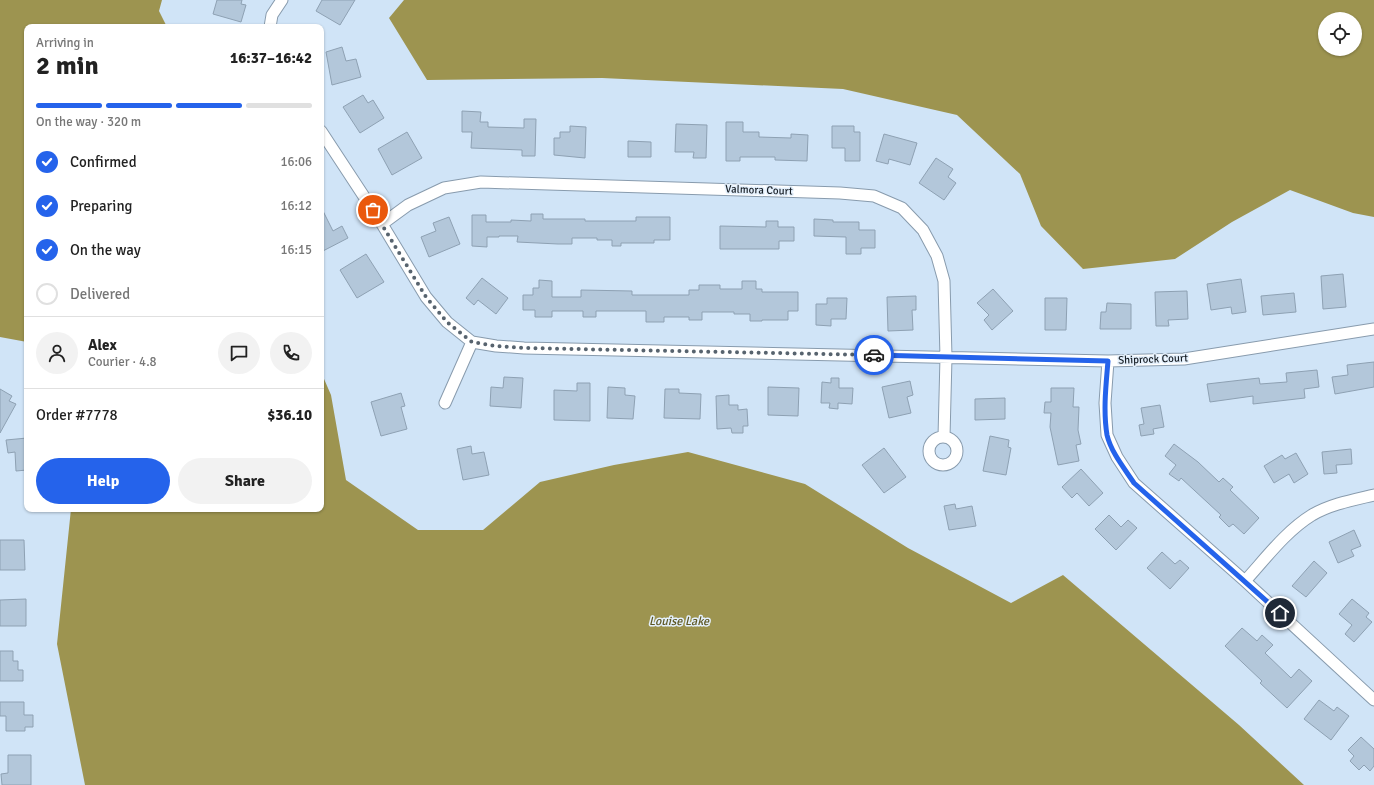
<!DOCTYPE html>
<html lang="en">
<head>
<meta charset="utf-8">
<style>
  body { margin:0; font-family:Signika,sans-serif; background:#f2f2f2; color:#222; height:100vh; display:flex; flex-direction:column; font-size:15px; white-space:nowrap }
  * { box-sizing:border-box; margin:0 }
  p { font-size:13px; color:#767676 }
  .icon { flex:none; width:22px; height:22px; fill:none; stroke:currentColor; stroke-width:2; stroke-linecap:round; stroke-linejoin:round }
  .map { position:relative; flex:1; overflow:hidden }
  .sheet { position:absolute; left:24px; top:24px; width:300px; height:488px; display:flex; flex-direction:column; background:#fff; border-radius:8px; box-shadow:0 1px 3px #0004 }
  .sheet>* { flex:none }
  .buttons { position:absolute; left:1318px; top:12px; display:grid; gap:8px }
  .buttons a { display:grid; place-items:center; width:44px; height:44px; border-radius:50%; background:#fff; box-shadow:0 1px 3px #0004; font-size:20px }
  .pin { position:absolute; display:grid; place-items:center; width:34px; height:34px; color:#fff; margin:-17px; border:2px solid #fff; border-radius:50%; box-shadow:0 1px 4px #0007 }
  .courier { position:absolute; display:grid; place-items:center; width:40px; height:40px; margin:-20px; border:3px solid #2563eb; border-radius:50%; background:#fff; color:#222; box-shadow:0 1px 5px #0007 }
  .overview em { font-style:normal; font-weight:700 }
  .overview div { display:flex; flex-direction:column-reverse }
  .overview { display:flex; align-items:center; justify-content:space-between; height:68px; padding:0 12px }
  h1 { font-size:26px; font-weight:700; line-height:30px }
  .bar { display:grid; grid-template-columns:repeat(4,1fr); gap:6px 4px; align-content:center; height:48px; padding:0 12px }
  .bar i { height:5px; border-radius:3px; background:#e0e0e0 }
  .bar .selected { background:#2563eb }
  .bar p { grid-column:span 4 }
  .line { display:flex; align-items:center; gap:10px; padding:0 12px; border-top:1px solid #e0e0e0 }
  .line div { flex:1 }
  .round { display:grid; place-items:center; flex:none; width:42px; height:42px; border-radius:21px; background:#f2f2f2 }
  ol { padding:0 12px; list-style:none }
  li { display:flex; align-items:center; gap:12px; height:44px }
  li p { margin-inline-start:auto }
  li .icon { padding:4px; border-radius:50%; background:#2563eb; color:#fff; stroke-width:4 }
  li:last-child { color:#767676 }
  li i { width:22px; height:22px; border:2px solid #e0e0e0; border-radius:50% }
  .button { display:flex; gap:8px; margin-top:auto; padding:8px 12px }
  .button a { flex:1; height:46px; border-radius:24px; background:#2563eb; color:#fff; font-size:16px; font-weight:700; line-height:46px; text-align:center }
  .button a+a { background:#f2f2f2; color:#222 }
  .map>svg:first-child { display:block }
  .water { fill:#9d9450; fill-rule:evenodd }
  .building { fill:#b3c7da; stroke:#8ea1b3 }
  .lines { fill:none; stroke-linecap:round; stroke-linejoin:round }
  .street-casing { stroke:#889bad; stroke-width:13 }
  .street { stroke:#fff; stroke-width:11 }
  .done { stroke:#57636e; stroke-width:4; stroke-dasharray:0 7.2 }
  .route { stroke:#2563eb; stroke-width:5 }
  .labels { text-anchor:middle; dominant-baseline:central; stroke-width:3; stroke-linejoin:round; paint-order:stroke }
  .street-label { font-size:11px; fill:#161d24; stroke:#e4f0fc }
  .water-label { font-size:12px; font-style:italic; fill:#5d5622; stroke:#e4f0fc }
</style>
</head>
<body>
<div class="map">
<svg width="1374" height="785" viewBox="0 0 1374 785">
  <rect width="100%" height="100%" fill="#d0e4f7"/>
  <path class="water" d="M0,0h162l-3,11 8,16h-140v315l-27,-5z
    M404,0h970v217l-21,-4 -63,-23 -58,32 -57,37 -92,10 -42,-43 -21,-52 -63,-59 -114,-26 -241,-11 -175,2 -38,-62zM1325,19h30v30h-30z
    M321,372l10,23 15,85 72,50h65l57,-48 74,-17 74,-13 117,32 103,64 103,55 52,-28 176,150 65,60h-1219l-28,-141 14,-135h250z"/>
  <path class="building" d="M217,0h25l-1,4 5,1 -5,17 -28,-8z
    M322,0h33l-15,25 -24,-14z
    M342,47l4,14 10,-2 5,18 -29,8 -6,-33z
    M363,95l5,8 5,-3 11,18 -24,15 -17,-26z
    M462,111l19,1 -1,10h8v5l36,1v-9h12l-1,37h-13v-6l-51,-2 1,-16h-10z
    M726,122h17v10h16v5l32,1v-4l17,1 -1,26 -32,-1v-3h-35v4h-14z
    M676,124l31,1 -1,33h-13l1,-6h-19z
    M570,126l16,1 -1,31 -31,-3v-17h6v-6h10z
    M832,126h22v6h6v29h-15v-13h-13z
    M407,132l15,26 -30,17 -14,-26z
    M884,134l33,9 -7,22 -21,-6 -1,5 -12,-3z
    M628,141l23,1v15h-23z
    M936,158l17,11 -5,8 8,6 -12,17 -25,-17z
    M321,207l12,24 9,-5 6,12 -27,14z
    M531,214h12v5h42v2h51v-4h34v23h-16v3h-33v3h-9v-6h-15v-2h-25v6h-14l-41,-2 1,-6h-19v1h-12v10l-15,-1v-31h14v7h25v-2l20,1z
    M449,217l11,27 -31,13 -8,-20 15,-6 -3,-8z
    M814,219l19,1v2h26v8h16v18h-14v6h-15v-17l-32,-1z
    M766,221h12v6h16v14h-15v8h-59v-23l46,1z
    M366,254l18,28 -27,16 -17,-28z
    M1343,274l3,33 -23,2 -2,-33z
    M482,278l26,20 -12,16 -18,-14 -4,5 -8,-7z
    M1241,279l5,33 -14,2 -1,-7 -20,3 -4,-26z
    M539,280l13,1v16h29v-7l51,1v4h57v-5h10v-5h21v4h22v-8h14v8h6v3h36v19h-10v9h-26v1h-12v-7h-16v-2h-32v8h-13v-3h-25v5h-18v-11h-50v6h-13v-6h-31v6h-17v-7h-12v-15h10v-7h6z
    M993,289l20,22 -21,19 -8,-10 5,-5 -12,-12z
    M1187,291l1,28 -20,1 1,6h-13l-1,-34z
    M1294,293l2,19 -33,3 -2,-19z
    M916,296v14h-4l1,20 -25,1 -1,-34z
    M827,298h20l-1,21h-15v7l-15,-1v-21h11z
    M1045,298h22l-1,32h-21z
    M1107,303l24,1v25h-31l1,-17h5z
    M1374,362v25l-39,7 -3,-17 16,-2 -1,-10z
    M1317,370l2,17 -15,2 1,9 -52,6v-8l-43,6 -3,-18 52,-6 1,6 27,-2 -1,-9z
    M504,377l19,1 -2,30 -31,-2 1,-19 12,1z
    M831,378h8v10h14l-1,16 -14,-1v6l-9,-1 1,-5h-9l1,-21 9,1z
    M910,381l3,14 -6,2 4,16 -22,5 -7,-31z
    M577,383h13v38l-36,-1v-30l23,1z
    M608,387l17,1v7l10,1 -2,23 -26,-1z
    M768,387l31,1 -1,28 -30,-1z
    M1051,388h23l-1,19h6l-1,23 3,14 -5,1 3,16 -21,4 -8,-38 1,-14h-7l1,-11h6z
    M0,389l12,7 -3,5 7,3 -16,29z
    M665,389h14v4l22,1 -1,25 -36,-1z
    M401,393l4,13 -4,1 6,22 -26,7 -10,-34z
    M729,395v10h9v5l9,-1 1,17h-5v7h-11l-1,-5 -14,1 -1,-33z
    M1005,398v21l-30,1v-21z
    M1160,405l4,22 -11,2 1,5 -13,2 -2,-11 5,-1 -3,-16z
    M990,436l19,4 -1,7 3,1 -5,27 -23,-4z
    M27,438v32l-11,1 -1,-19 -7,1 -2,-13z
    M1174,444l24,18 21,20 4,-4 10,9 -3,3 29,28 -15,16 -11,-10 -4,3 -10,-10 2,-2 -40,-37 -2,3 -10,-7 7,-9 -11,-9z
    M471,446l1,8 12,-2 5,23 -26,5 -6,-31z
    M884,448l22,29 -22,16 -22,-28z
    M1351,449l1,15 -16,1 1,8 -13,1 -2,-22z
    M1296,453l12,21 -14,9 -5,-9 -15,9 -10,-17 18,-11 3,4z
    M1081,469l22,24 -14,13 -12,-13 -5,5 -10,-11z
    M955,504l1,5 16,-3 4,20 -27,4 -5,-24z
    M1109,515l12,12 7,-7 9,8 -21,22 -21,-21z
    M1354,530l7,16 -10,4 3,6 -16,7 -9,-21z
    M0,540h24l1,30h-25z
    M1162,552l13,12 5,-4 9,8 -19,21 -23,-21z
    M1314,561l13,12 -21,24 -14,-11z
    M26,599v27h-26v-26z
    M1352,599l17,14 -3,4 6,5 -18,20 -9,-8 7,-9 -13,-11z
    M1242,628l15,13 5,-6 11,10 -8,8 26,25 8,-9 13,12 -25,27 -27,-25 2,-2 -37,-35z
    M0,651h13v10h5v9h5v11h-23z
    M1319,700l15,11 3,-4 12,9 -18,24 -27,-21z
    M0,702h24v13h9v12h-8v4h-19v-15h-6z
    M1361,737l13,12v17l-4,5 -6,-6 -5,5 -9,-9 4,-5 -6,-6z
    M8,755h23v30h-29l-1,-11 7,-1z"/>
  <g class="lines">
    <defs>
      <path id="street" d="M270,27l2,-12 10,-15
        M321,131l61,93 44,73 21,25 25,20 24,4 28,2 584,13 76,-2 190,-30
        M382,224l26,-19 36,-17 37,-6 359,11 34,3 28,12 21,22 14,26 7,25 2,76 -2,80
        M1108,361l-3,42 2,32 10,22 17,26 111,98 129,119
        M445,403l27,-61
        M929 451a14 14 0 1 1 28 0a14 14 0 1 1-28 0Z
        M1245,581c21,-23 41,-50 67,-66 19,-11 41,-15 62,-20"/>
    </defs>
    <use href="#street" class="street-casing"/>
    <use href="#street" class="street"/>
  </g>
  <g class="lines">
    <path class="done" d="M373,210l53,87 21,25 25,20 24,4 28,2 350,7"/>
    <path class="route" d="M874,355l234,6c-2,24 -5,50 -1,74 4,17 17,33 27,48l146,130"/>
  </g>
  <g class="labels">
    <g class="street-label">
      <text transform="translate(759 190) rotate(2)">Valmora Court</text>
      <text transform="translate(1153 359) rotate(-2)">Shiprock Court</text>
    </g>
    <g class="water-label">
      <text x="679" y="621">Louise Lake</text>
    </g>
  </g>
</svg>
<div class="buttons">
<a><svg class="icon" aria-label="locate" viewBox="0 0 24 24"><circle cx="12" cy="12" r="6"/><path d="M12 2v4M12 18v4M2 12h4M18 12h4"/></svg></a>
</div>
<div class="pin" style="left:373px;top:210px;background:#ea580c"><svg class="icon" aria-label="bag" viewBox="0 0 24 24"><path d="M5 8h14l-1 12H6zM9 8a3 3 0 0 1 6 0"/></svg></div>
<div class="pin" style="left:1280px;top:613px;background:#1f2937"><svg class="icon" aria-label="home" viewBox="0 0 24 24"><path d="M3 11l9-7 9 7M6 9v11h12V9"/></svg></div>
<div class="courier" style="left:874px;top:355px"><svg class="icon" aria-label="car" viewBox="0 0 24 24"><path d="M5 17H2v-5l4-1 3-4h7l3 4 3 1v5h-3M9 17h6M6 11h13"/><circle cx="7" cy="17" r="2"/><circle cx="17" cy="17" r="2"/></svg></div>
<section class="sheet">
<div class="overview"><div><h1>2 min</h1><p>Arriving in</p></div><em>16:37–16:42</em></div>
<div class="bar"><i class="selected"></i><i class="selected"></i><i class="selected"></i><i></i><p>On the way · 320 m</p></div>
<ol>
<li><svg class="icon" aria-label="check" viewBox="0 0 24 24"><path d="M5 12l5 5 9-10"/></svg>Confirmed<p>16:06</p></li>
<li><svg class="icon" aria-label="check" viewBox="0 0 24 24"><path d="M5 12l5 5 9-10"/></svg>Preparing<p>16:12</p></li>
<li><svg class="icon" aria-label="check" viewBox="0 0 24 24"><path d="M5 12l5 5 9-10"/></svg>On the way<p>16:15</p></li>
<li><i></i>Delivered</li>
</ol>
<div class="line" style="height:72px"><a class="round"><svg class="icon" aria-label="person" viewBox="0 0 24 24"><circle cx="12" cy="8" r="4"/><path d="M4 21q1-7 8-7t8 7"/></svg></a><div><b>Alex</b><p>Courier · 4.8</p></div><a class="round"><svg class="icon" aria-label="chat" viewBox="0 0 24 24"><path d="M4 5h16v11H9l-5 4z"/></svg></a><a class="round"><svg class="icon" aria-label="phone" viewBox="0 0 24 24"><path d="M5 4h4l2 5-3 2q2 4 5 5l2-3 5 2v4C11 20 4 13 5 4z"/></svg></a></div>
<div class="line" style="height:52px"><div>Order #7778</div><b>$36.10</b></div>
<div class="button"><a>Help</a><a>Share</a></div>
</section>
</div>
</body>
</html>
